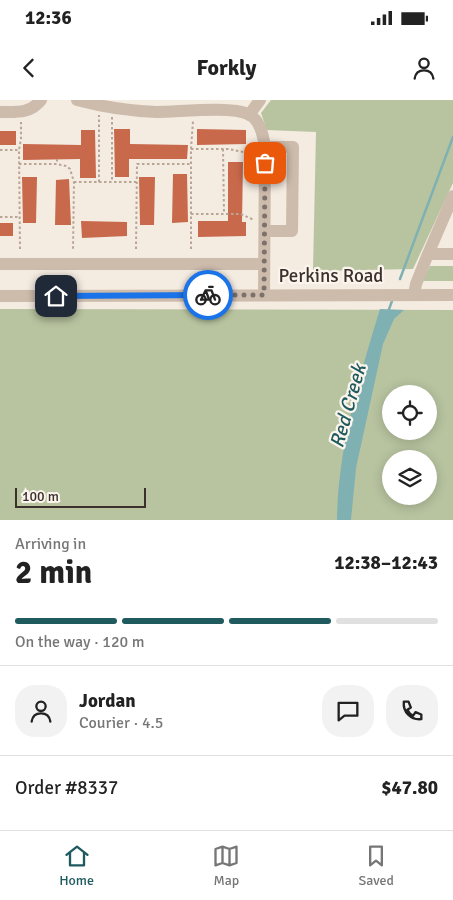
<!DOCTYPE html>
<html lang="en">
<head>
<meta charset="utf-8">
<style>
  body { margin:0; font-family:Signika,sans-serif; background:#f2f2f2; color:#222; height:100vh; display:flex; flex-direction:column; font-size:19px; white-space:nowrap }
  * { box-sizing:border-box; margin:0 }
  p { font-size:16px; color:#767676 }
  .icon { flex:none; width:28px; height:28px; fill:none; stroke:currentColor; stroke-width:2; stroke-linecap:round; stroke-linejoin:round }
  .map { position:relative; height:420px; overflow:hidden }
  .side { display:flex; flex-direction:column; background:#fff; flex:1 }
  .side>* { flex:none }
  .buttons { position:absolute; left:382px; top:285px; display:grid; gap:10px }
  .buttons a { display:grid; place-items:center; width:55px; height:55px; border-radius:50%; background:#fff; box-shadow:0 2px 12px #0003; font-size:25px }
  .scale { position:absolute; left:15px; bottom:12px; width:131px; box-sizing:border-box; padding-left:5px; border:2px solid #3b302b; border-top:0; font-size:14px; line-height:18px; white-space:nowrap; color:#3b302b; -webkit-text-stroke:4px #fbf5ee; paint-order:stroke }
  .pin { position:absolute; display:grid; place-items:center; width:42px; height:42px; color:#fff; margin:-21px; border-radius:10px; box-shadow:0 2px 8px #0006 }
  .courier { position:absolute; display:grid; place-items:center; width:50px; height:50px; margin:-25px; border:4px solid #1a73e8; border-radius:50%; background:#fff; color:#222; box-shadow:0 1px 6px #0007 }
  .summary em { font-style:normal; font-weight:700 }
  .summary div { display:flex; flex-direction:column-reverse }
  .summary { display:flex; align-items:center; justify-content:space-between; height:85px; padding:0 15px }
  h1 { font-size:32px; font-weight:700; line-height:38px }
  .bar { display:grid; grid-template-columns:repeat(4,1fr); gap:8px 5px; align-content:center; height:60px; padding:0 15px }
  .bar i { height:6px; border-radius:4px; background:#e0e0e0 }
  .bar .on { background:#1f5a5e }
  .bar p { grid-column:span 4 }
  .line { display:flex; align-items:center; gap:12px; padding:0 15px; border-top:1px solid #e0e0e0 }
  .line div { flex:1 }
  .round { display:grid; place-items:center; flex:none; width:52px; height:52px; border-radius:20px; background:#f2f2f2 }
  .status { display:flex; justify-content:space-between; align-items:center; height:35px; padding:0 25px; background:#fff; direction:ltr }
  .status svg { height:14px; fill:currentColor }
  header { display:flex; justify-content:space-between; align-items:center; height:65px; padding:0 15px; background:#fff; font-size:22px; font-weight:700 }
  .menu { display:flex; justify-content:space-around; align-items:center; height:70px; border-top:1px solid #e0e0e0; background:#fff; font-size:14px; color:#767676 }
  .menu a { display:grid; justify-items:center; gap:2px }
  .menu .on { color:#1f5a5e }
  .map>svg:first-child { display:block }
  .green { fill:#b8c4a0; fill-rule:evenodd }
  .water { fill:#7fb0b2 }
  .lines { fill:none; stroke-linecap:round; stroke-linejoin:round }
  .stream { stroke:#7fb0b2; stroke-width:2.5 }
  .building { fill:#c8694b }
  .path { stroke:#b9a596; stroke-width:2; stroke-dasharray:2.5 2.5; stroke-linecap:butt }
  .minor { stroke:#cdbbac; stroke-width:12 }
  .done { stroke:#7c716b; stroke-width:5; stroke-dasharray:0 9 }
  .route { stroke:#1a73e8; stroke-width:6 }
  .labels { text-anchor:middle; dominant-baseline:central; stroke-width:4.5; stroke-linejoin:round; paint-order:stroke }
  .street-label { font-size:19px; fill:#3b302b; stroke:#fbf5ee }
  .water-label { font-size:20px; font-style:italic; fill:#1f5a5e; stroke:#fbf5ee }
</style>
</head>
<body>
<div class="status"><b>12:36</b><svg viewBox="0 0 49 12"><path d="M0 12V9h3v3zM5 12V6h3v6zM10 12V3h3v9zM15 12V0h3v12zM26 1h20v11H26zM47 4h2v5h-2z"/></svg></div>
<header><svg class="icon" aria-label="back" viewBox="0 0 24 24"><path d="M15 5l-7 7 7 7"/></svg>Forkly<svg class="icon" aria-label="person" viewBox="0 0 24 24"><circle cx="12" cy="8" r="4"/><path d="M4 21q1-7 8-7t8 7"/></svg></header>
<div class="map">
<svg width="453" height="420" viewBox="0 0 453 420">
  <rect width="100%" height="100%" fill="#f4ebe1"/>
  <path class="green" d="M271,0h182v83l-40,86 -100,2 3,-139 -49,-2 -6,-17z
    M430,166h23v15h-31z
    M0,209l453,1v210h-453zM391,294h38v37h-38zM391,359h38v37h-38z"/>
  <path class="water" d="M380,209l24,1 -10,9 -11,25 -27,124 -5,52h-14c1,-72 22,-142 43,-211z"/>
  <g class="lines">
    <path class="stream" d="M400,179l53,-142
      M388,212l4,-11"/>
  </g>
  <path class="building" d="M114,29h16v15l58,1 -1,14h-58v18h-14z
    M197,29l49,1v14l-49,1z
    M81,30h14l1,48h-16v-19l-57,1v-16l58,1z
    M0,31h16v14h-16z
    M228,62h15l-1,60h4v14l-48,1v-16h30z
    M173,74h14l1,48 -16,1z
    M22,77h15l-1,46h-13z
    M139,77h16l-1,48h-14z
    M69,79l2,46h-16l1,-45z
    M81,121l46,1v14l-45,2z
    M0,123h13v13h-13z"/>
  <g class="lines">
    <path class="path" d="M112,17v65
      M191,49h38l23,5
      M223,49l1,64
      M0,50h19
      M57,59v5
      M19,64h38l9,2 4,3 4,13 -1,67
      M74,82h62
      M99,82v-67
      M191,114h50l13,6
      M0,117h19
      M20,149l-1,-99 2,-11v-17
      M136,149l1,-85h54
      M191,149v-100l2,-28"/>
    <path class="minor" d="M77,0c26,7 53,11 80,12 22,0 73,-6 91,2 12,5 15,21 17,33l-1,148
      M0,12c16,0 30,2 41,-12
      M249,15l11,-15
      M265,131h27l1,-84h-28
      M428,154l25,-58
      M0,164h264
      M414,195l2,-11 12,-30h25
      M0,196l453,-1"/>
  </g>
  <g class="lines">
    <path class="done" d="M208,195h56l1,-132"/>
    <path class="route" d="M56,196l152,-1"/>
  </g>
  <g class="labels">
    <g class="street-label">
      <text x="331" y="176">Perkins Road</text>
    </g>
    <g class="water-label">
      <text transform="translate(348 306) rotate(-74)">Red Creek</text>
    </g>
  </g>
</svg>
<div class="buttons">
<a><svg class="icon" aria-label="locate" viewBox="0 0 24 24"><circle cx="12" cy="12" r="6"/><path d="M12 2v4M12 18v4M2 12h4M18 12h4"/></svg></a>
<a><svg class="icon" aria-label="layers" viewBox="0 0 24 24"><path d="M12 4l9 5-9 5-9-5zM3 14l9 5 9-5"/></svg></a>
</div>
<div class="scale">100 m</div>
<div class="pin" style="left:265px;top:63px;background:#ea580c"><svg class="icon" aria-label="bag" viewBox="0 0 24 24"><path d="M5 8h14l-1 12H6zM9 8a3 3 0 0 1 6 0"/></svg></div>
<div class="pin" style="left:56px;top:196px;background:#1f2937"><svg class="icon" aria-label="home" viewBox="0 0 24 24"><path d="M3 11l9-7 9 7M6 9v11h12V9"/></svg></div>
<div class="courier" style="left:208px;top:195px"><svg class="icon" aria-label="bike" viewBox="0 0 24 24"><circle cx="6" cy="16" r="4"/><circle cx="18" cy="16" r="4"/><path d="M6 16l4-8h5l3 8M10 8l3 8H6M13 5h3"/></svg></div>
</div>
<section class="side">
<div class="summary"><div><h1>2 min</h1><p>Arriving in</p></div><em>12:38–12:43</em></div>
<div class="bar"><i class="on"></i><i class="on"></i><i class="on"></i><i></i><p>On the way · 120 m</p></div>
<div class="line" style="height:90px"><a class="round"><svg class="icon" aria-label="person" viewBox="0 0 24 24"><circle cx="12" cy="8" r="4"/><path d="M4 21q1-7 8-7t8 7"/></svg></a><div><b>Jordan</b><p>Courier · 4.5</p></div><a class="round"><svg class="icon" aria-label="chat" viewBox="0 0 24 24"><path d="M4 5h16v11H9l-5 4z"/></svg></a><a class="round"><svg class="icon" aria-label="phone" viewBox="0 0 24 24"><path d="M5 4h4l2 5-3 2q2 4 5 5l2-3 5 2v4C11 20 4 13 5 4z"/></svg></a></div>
<div class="line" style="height:65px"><div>Order #8337</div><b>$47.80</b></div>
</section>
<nav class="menu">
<a class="on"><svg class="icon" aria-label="home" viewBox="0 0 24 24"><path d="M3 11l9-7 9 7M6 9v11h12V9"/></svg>Home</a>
<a><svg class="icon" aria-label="map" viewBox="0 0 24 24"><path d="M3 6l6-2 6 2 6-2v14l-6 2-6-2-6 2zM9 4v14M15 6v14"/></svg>Map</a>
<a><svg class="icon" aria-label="saved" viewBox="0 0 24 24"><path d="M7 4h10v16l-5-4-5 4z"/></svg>Saved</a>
</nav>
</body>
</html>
